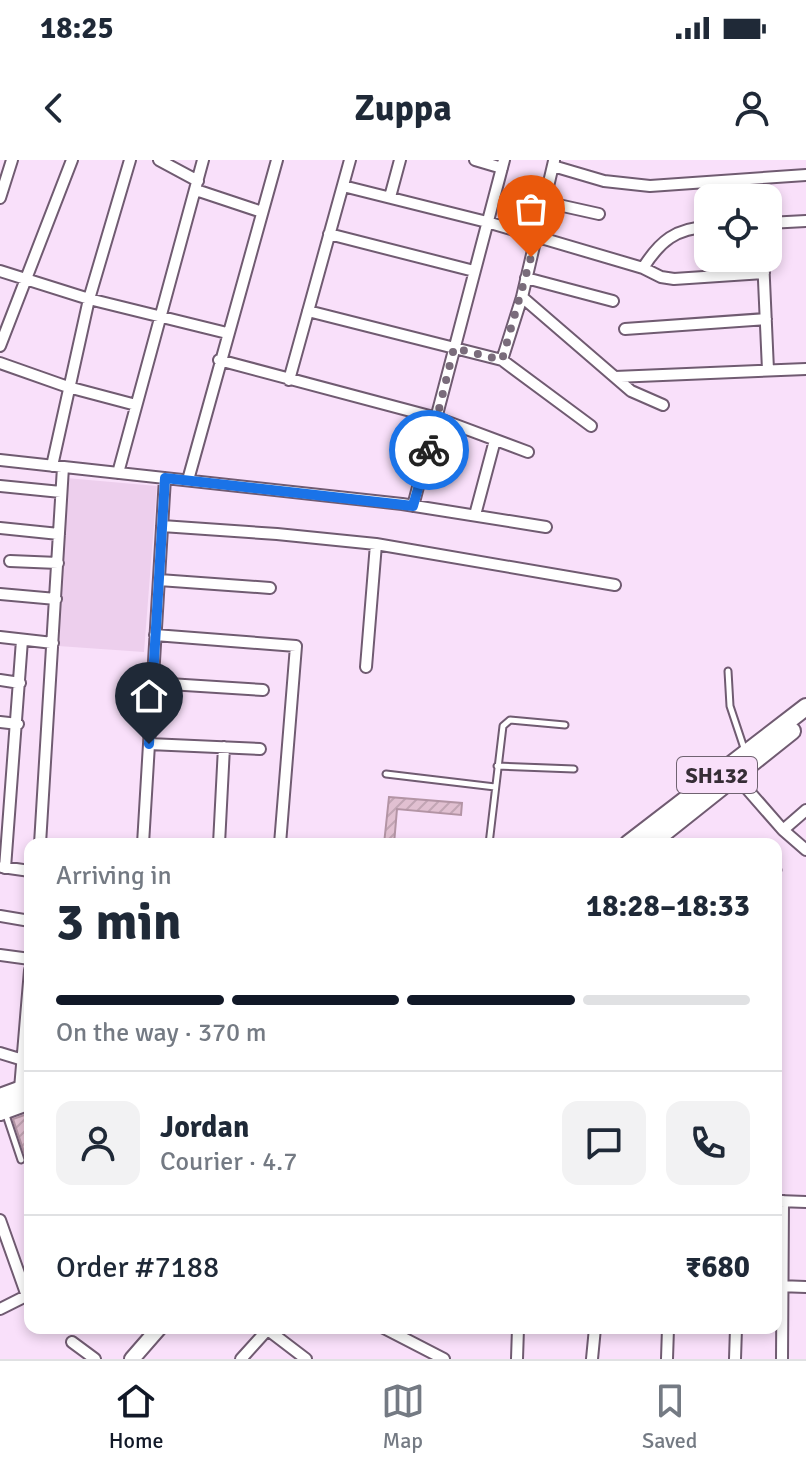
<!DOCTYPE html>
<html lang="en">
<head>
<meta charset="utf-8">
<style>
  body { margin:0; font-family:Signika,sans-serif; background:#f2f2f3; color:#1f2937; height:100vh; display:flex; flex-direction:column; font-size:30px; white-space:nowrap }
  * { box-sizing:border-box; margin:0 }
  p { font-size:26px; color:#747a83 }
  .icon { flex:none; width:44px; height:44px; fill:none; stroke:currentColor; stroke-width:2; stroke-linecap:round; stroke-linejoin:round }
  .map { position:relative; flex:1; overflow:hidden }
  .side { position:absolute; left:24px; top:678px; width:758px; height:496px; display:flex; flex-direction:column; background:#fff; border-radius:16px; box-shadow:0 4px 12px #0003 }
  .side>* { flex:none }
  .controls { position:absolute; left:694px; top:24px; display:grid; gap:16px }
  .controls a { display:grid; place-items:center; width:88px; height:88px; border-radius:16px; background:#fff; box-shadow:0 4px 12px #0003; font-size:40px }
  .pin { position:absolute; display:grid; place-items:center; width:68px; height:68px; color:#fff; margin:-82px -34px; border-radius:50% 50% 50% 0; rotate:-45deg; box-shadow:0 0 8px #0007 }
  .pin .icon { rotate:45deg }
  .courier { position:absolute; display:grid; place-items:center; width:80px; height:80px; margin:-40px; border:6px solid #1a73e8; border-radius:50%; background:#fff; color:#222; box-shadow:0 2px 10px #0007 }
  .headline em { font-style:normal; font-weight:700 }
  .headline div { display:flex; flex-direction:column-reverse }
  .headline { display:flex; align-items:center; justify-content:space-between; height:136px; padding:0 32px }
  h1 { font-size:52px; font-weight:700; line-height:60px }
  .bar { display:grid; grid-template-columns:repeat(4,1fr); gap:12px 8px; align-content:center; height:96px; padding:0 32px }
  .bar i { height:10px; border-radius:6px; background:#e0e1e3 }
  .bar .selected { background:#111827 }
  .bar p { grid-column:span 4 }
  .line { display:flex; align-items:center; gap:20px; padding:0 32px; border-top:2px solid #e0e1e3 }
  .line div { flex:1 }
  .round { display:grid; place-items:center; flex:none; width:84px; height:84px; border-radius:16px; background:#f2f2f3 }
  .status { display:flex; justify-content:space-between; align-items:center; height:56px; padding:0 40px; background:#fff; direction:ltr }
  .status svg { height:22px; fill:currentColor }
  header { display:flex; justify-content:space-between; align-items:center; height:104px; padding:0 32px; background:#fff; font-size:36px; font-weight:700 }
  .menu { display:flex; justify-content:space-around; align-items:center; height:112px; border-top:2px solid #e0e1e3; background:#fff; font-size:22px; color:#747a83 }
  .menu a { display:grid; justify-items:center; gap:4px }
  .menu .selected { color:#111827 }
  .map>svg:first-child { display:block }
  .built { fill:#edcfed }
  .building { fill:url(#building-hatch); stroke:#b394a4; stroke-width:2 }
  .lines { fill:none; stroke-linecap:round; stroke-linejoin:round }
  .lane-casing { stroke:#705b71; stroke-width:9 }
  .street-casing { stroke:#705b71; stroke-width:14 }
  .secondary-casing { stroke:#705b71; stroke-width:18 }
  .primary-casing { stroke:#705b71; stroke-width:20 }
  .lane { stroke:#fff; stroke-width:5 }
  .street { stroke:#fff; stroke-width:10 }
  .secondary { stroke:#fff; stroke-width:14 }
  .primary { stroke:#fff; stroke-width:16 }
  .done { stroke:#7a6c7b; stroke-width:8; stroke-dasharray:0 14.4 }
  .route { stroke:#1a73e8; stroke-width:10 }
  .labels { text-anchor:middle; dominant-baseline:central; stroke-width:6; stroke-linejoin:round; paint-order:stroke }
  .shield { fill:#f9e0fa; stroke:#706371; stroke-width:2 }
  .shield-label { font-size:22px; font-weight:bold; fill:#362d36 }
</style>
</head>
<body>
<div class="status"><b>18:25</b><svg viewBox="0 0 49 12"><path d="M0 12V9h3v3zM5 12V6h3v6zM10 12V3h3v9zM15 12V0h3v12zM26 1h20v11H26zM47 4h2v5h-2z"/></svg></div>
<header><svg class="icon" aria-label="back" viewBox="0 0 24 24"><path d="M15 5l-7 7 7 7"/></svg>Zuppa<svg class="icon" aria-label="person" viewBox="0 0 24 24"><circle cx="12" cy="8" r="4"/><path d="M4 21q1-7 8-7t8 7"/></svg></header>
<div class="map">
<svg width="806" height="1199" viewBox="0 0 806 1199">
  <defs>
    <pattern id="building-hatch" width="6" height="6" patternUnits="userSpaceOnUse" patternTransform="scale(2)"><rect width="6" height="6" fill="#e1c0d1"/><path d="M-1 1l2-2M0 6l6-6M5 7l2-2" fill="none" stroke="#c2a5b4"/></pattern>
  </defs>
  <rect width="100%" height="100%" fill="#f9e0fa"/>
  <path class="built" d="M66,318l91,8 -13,166 -86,-6z"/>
  <path class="building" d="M389,637l73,6 -1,12 -64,-6 -3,35h-10z
    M30,953v41l-5,1 -12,-36z"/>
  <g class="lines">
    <defs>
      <path id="lane" d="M728,511l2,35 15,45
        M497,606l77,3
        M386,614l109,13
        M489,684l14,-118 7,-6 55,5
        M776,710h2
        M6,955l15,45"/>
      <path id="street" d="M159,0l39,21
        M475,0l27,8
        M553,6l51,15 46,5 156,-11
        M343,26l144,36 156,46 18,9 13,2 90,-6
        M196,30l66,22
        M390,37l10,-37
        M0,38l12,-38
        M545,42l54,12
        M768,63l38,-2
        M329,74l145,37
        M763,98l5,112
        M643,108c17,-27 33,-40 65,-41
        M0,111l89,28 138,34
        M526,118l87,23
        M522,137l109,94 32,14
        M308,151l194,49 89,66
        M625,169l141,-10
        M0,186l72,-186
        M219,200l218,58 91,34
        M502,200l20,-63 32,-136
        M0,203l68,24 68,18
        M615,217l191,-8
        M289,220l61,-220
        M0,300l402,44 144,23
        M52,306l37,-167 41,-139
        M118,313l85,-313
        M188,320l89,-320
        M0,326l61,6
        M413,346l91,-346
        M475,355l20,-75
        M162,366l115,8 99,10 239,41
        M0,368l59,6
        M10,401l48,2
        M159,420l111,8
        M0,434l56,5
        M155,475l141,11 -16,198
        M0,477l53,6
        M366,507l10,-123
        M0,520l20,3
        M153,523l110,7
        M0,562l18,2
        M149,584l111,5
        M734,614l49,56 23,20
        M783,670l23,-20
        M40,684l23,-377
        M143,684l22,-366
        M219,684l5,-97
        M2,707l28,4
        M5,708l17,-228
        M0,756l30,5
        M0,795l30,4
        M0,893l23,7
        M20,929l10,-119
        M778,1041l28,1
        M0,1060l27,76
        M778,1126l28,1
        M0,1149l30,-15
        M384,1168l60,31
        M268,1170l38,29
        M72,1182l23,17
        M241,1199l28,-31
        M517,1199l1,-31
        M592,1199l3,-31
        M667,1199l1,-31
        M735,1199l1,-31
        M782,1199l1,-158"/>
      <path id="secondary" d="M132,1199l27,-31"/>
      <path id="primary" d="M628,684l178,-137
        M650,684l142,-113
        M0,937l30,-11
        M0,952l30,-11"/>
    </defs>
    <use href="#lane" class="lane-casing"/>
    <use href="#street" class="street-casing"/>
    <use href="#secondary" class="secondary-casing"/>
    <use href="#primary" class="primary-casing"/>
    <use href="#lane" class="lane"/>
    <use href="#street" class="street"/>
    <use href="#secondary" class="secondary"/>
    <use href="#primary" class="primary"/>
  </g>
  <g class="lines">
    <path class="done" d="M429,290l25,-102 48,12 29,-103"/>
    <path class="route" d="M149,584l16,-266 248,28 16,-56"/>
  </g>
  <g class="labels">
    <rect class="shield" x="677" y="597" width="80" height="36" rx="6"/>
    <g class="shield-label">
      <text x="717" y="615">SH132</text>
    </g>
  </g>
</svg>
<div class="controls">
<a><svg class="icon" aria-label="locate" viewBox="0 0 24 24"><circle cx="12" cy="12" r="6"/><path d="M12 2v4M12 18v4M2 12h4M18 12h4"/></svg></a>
</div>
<div class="pin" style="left:531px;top:97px;background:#ea580c"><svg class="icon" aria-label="bag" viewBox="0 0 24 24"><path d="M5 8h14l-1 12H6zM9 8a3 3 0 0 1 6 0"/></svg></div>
<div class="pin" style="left:149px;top:584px;background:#1f2937"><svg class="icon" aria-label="home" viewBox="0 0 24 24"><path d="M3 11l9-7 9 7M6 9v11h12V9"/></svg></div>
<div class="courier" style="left:429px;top:290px"><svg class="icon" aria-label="bike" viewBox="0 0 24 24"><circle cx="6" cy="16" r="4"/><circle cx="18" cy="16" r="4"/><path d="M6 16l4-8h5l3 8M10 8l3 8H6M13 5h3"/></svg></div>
<section class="side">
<div class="headline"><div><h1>3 min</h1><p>Arriving in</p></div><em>18:28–18:33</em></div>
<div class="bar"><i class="selected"></i><i class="selected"></i><i class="selected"></i><i></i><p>On the way · 370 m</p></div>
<div class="line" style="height:144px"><a class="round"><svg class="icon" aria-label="person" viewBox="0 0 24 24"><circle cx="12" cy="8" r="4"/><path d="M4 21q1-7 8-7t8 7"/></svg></a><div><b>Jordan</b><p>Courier · 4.7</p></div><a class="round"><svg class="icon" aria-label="chat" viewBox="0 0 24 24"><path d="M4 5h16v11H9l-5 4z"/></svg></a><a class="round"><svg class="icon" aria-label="phone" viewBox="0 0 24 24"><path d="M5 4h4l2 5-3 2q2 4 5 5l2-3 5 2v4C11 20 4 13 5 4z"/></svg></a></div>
<div class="line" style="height:104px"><div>Order #7188</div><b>₹680</b></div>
</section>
</div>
<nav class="menu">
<a class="selected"><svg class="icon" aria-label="home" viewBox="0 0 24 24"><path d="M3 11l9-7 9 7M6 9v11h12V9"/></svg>Home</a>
<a><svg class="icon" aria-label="map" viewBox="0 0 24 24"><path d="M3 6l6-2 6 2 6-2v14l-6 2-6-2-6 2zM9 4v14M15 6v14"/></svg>Map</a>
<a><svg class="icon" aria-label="saved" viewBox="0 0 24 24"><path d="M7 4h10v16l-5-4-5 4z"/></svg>Saved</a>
</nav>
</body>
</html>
